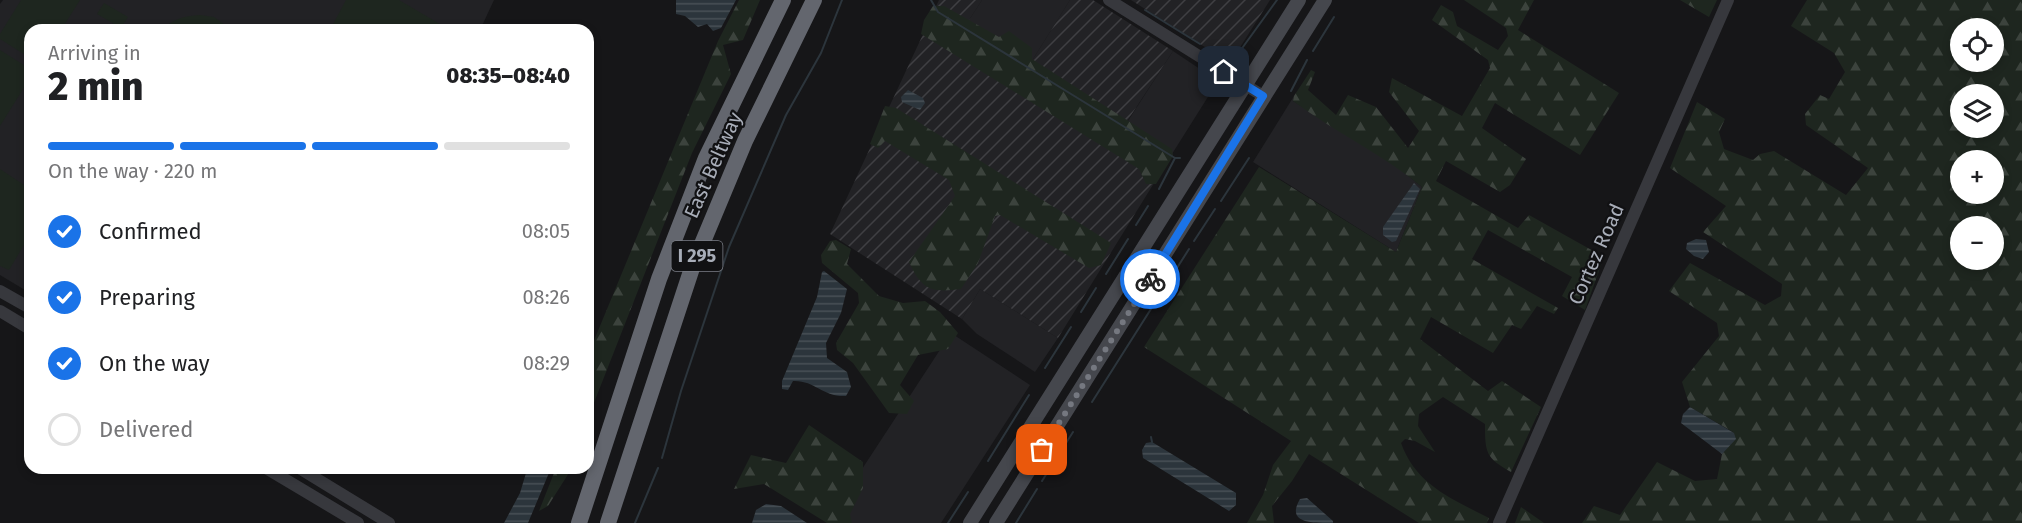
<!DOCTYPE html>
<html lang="en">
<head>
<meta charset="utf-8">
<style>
  body { margin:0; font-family:"Fira Sans",sans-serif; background:#f2f2f2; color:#202124; height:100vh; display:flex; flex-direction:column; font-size:22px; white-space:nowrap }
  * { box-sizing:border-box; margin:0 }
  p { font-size:20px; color:#757577 }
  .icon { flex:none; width:33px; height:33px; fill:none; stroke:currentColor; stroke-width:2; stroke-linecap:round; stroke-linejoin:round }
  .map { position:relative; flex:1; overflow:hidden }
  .details { position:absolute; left:24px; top:24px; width:570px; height:450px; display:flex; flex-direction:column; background:#fff; border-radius:18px; box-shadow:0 3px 9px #0003 }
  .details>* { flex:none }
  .fabs { position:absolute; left:1950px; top:18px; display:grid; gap:12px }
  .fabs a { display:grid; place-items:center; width:54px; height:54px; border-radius:50%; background:#fff; box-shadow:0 3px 9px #0003; font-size:30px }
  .pin { position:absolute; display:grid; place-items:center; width:51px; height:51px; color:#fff; margin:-26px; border-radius:12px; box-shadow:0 3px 9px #0006 }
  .courier { position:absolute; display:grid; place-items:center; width:60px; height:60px; margin:-30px; border:4px solid #1a73e8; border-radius:50%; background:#fff; color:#222; box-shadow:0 2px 8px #0007 }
  .head em { font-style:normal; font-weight:800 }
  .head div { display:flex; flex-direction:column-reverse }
  .head { display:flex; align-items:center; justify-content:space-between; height:102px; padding:0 24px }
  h1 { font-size:39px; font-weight:800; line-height:45px }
  .bar { display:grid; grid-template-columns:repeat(4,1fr); gap:9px 6px; align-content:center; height:72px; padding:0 24px }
  .bar i { height:8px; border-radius:4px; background:#e0e0e0 }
  .bar .active { background:#1a73e8 }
  .bar p { grid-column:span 4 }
  ol { padding:0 24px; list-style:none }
  li { display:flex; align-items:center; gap:18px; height:66px }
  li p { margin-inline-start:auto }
  li .icon { padding:6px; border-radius:50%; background:#1a73e8; color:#fff; stroke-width:4 }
  li:last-child { color:#757577 }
  li i { width:33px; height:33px; border:3px solid #e0e0e0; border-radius:50% }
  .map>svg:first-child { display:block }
  .built { fill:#222225 }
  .industrial { fill:url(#industrial-furrows) }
  .forest { fill:url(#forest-firs); fill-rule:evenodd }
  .garden { fill:#1e261f }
  .water { fill:url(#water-rules) }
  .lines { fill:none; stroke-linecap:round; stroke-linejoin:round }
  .stream { stroke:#2c353c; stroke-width:2 }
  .tertiary { stroke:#37383d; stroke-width:12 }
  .secondary { stroke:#45474d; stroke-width:14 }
  .motorway { stroke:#63666e; stroke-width:16 }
  .done { stroke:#757880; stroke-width:6; stroke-dasharray:0 10.8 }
  .route { stroke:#1a73e8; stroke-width:8 }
  .labels { text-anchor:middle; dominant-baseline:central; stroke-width:4.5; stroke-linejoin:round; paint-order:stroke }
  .shield { fill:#111113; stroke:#7b7e86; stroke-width:1.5 }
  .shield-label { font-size:18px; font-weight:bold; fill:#a8adb8 }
  .street-label { font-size:20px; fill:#a8adb8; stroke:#111113 }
</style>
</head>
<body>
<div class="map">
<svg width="2022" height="523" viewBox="0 0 2022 523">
  <defs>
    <pattern id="industrial-furrows" width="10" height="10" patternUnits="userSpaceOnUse" patternTransform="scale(1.5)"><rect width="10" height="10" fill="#222225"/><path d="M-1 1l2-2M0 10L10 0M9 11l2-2" fill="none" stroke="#3f3f43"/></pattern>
    <pattern id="forest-firs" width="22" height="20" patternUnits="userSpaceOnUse" patternTransform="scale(1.5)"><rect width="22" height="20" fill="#1e261f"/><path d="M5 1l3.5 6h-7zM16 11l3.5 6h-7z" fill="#3c433d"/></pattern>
    <pattern id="water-rules" width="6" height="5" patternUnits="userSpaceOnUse" patternTransform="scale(1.5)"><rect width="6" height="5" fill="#2c353c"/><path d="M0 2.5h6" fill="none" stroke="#485056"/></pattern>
  </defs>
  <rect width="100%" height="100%" fill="#161618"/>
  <path class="built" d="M3,0h491l-14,30h-450v263l-30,-18v-271z
    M982,0h88l-40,64 -63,-41z
    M1173,51l45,30 -46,73 -46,-30z
    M1294,96l-1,5 102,64 27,22 -26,65 -143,-90z
    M980,289l78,49 -23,34 -58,-38 -15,-15z
    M951,333l79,52 -89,138h-103l-8,-5z"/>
  <path class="industrial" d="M939,0h43l-15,23 63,41 40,-64h23l80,51 -47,72 46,31 -114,184 -78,-49 -18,30 -132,-85z
    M1131,0h139l-40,63z"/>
  <path class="forest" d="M739,0h21l-17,40 -20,5 8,29 -39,79 -104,265v-63l130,-314z
    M1464,0h70l-16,30 101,63 -39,62 -85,-52 -13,25 44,31 -16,26 -10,7 -54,-31 -10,20 82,47 11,-13 75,42 -19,53 -23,-14 10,-19 -84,-47 -16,29 86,49 -4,6 -17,-8 -16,23 -9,-4 -19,28 -62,-36 -11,22 68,52 14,-10 39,26 -30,65c-25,-14 -26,-19 -26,-48l-42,-27 -24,17 -1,12 17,26 -20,-11 -10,-2 -4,4c15,42 51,56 88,75l-2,5h-68l-110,-69 -17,27 -20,25 2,17h-27l16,-28 10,-30 18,-24 -147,-94 115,-180 137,85 26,-65c-40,-33 -87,-55 -129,-86l1,-5 17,-26 4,2 -7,18 28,25 12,-20 28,12 32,41 11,-17 -30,-39 3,-14 70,38 28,-48 -2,-8 -56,-40 9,-15 12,7 4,14 41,24 10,-14 -2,-8z
    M1680,0h37l-8,17z
    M1807,0h215v523h-440l12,-17 26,9 37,-53 38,19 22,-2 5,-25 13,-15 -2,-7 -43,-25 -8,-25 37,-46 -2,-13 -48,-32 21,-28 75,42 16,-9 1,-12 -79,-52 23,-26 -56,-38 27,-66 28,17 -6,13 5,17 29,11 7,-6 14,-3 72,44 22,-27 -62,-43 -1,-11 15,-19 9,4 16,-27 -11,-19 -43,-27zM1960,28h34v34h-34zM1960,94h34v34h-34zM1960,160h34v34h-34zM1960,226h34v34h-34z
    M933,6h11l55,31 10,-6 23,17v11l140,90 1,7 -17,28h-10l-7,-15 -218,-135 3,-14z
    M885,106l11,2 215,135 -10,22 -12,3 -89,-53 -5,1 -17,47 -17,26c-30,4 -39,1 -52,-27l46,-66 -6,-16 -64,-39 -7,7 -8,-4z
    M836,240l15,9 -4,15 32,32 24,7 22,-2 15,11 18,21 -10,16 -30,6 -18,30 14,16 -7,13 -18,-1 -36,-50 -16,-13 -1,-7 23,-40 -1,-10 -36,-30 -1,-8 9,-14z
    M809,425l54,37v26l-13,26 2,9h-25l-63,-39 -30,5 17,-34 35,8z
    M556,468h16l-24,38 -9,5z
    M1521,507l23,16h-29z"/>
  <path class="garden" d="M21,0h59l-19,30h-31v28l-30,-19v-5z
    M346,0h53l51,30h-120z
    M104,3l24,14 -7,11 -24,-14z
    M200,15l14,2 18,13 -39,-4 -12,4h-20c12,-11 23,-14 39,-15z
    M0,50l30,19v9l-30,48z
    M0,169l30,20v46l-21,35 -9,-4z"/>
  <path class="water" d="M676,0h60l-15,28 -8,3 -6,-7 -9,3 -13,-11 -9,-2z
    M908,90l15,8 2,5 -5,7 -18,-8 -1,-5z
    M1414,183l6,6 -24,52 -4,1 -9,-7v-8z
    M1696,239l10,1 3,12 -6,7 -9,-3 -8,-7 1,-6z
    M824,271l23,18 -6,24 -15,30 1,15 20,14 4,15 -5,9c-24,1 -31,-16 -53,-15l-5,9 -6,-1v-8l35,-84 5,-25z
    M1690,407l44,26 2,6 -14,15 -41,-31 2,-9z
    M1152,442l84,51v12l-7,6 -86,-53 -1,-8 4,-7z
    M534,468h17l-23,55h-24l16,-30 6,-20z
    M1307,498l26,23v2c-23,0 -47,0 -33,-24z
    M766,504l15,2 26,17h-55l4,-13z"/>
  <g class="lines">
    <path class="stream" d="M931,0l7,12 237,146
      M1145,10l55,34
      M1313,51l21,-34
      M1221,55l10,5 4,-2 42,-58
      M1291,91l16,-31
      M1159,189l16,-31h5
      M1221,201l28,-43
      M1136,225l12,-19
      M1194,241l21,-32
      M1106,274l22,-35
      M1081,312l15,-24
      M1045,368l26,-41
      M1092,402l97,-153
      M1151,437l1,5
      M662,458l19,-67 48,-144 57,-132 35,-62 21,-53
      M988,461l41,-66
      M1042,481l31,-49
      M635,523l23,-55
      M948,523l20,-31
      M1016,523l21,-34"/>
    <path class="tertiary" d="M1109,0l154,96
      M0,291l30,17
      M0,311l30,18
      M266,468l92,55
      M299,468l90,55
      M1499,523l229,-523"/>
    <path class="secondary" d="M970,523l329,-523
      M996,523l329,-523"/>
    <path class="motorway" d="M579,523l80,-244 47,-121 77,-158
      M608,523l84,-255 53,-127 69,-141"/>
  </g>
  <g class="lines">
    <path class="done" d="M1042,450l108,-171"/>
    <path class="route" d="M1150,279l113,-183 -39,-24"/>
  </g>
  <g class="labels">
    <rect class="shield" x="671.5" y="241" width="51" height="30" rx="4.5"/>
    <g class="shield-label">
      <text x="697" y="256">I 295</text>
    </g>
    <g class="street-label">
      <text transform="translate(713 165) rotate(-66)">East Beltway</text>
      <text transform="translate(1596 254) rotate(-66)">Cortez Road</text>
    </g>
  </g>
</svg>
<div class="fabs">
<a><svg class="icon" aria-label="locate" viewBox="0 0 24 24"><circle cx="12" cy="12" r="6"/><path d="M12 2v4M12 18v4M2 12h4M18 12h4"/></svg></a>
<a><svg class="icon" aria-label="layers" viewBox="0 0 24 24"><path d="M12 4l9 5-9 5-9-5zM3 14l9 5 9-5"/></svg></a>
<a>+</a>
<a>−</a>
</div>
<div class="pin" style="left:1042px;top:450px;background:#ea580c"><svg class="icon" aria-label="bag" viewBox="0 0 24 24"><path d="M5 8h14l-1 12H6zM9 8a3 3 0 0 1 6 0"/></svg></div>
<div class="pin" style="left:1224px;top:72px;background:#1f2937"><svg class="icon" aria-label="home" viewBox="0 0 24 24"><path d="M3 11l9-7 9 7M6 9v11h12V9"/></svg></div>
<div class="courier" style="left:1150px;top:279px"><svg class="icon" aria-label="bike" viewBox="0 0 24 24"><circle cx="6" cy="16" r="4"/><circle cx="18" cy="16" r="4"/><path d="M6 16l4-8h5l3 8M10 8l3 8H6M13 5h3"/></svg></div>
<section class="details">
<div class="head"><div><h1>2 min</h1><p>Arriving in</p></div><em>08:35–08:40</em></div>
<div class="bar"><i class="active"></i><i class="active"></i><i class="active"></i><i></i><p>On the way · 220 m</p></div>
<ol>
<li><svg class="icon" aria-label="check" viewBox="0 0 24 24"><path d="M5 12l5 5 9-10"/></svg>Confirmed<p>08:05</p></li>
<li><svg class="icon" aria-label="check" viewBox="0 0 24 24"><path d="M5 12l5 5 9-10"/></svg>Preparing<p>08:26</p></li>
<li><svg class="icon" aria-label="check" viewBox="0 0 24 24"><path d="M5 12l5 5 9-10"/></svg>On the way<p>08:29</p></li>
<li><i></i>Delivered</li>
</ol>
</section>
</div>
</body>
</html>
